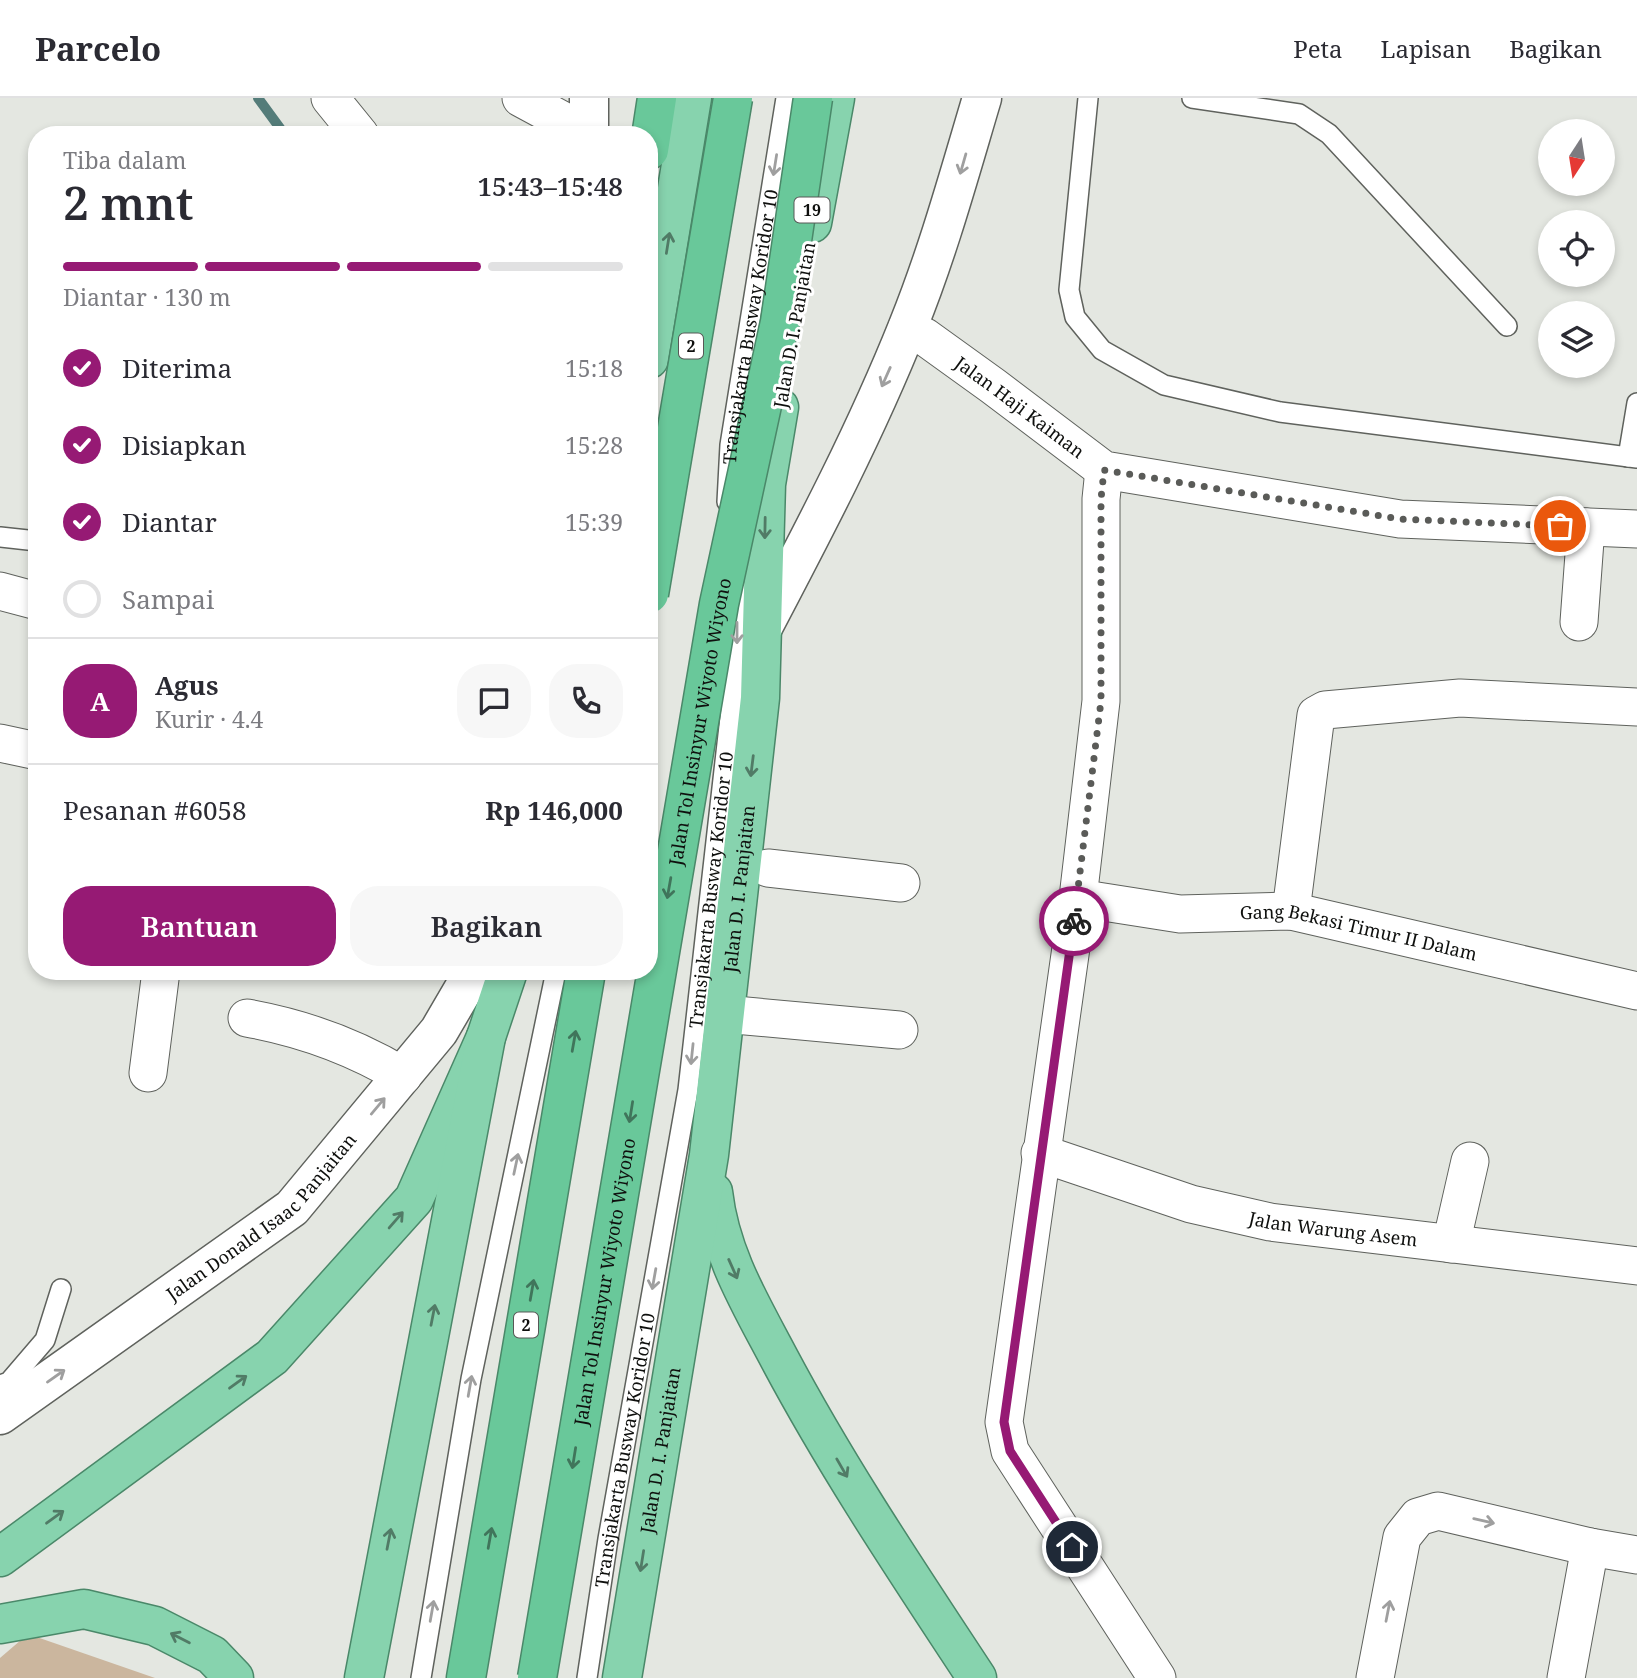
<!DOCTYPE html>
<html lang="id">
<head>
<meta charset="utf-8">
<style>
  body { margin:0; font-family:"Noto Serif",serif; background:#f7f7f7; color:#2b2b33; height:100vh; display:flex; flex-direction:column; font-size:26px; white-space:nowrap }
  * { box-sizing:border-box; margin:0 }
  p { font-size:23px; color:#7c7c81 }
  .icon { flex:none; width:38px; height:38px; fill:none; stroke:currentColor; stroke-width:2; stroke-linecap:round; stroke-linejoin:round }
  .map { position:relative; flex:1; overflow:hidden }
  .panel { position:absolute; left:28px; top:28px; width:630px; height:854px; display:flex; flex-direction:column; background:#fff; border-radius:28px; box-shadow:0 4px 10px #0003 }
  .panel>* { flex:none }
  .needle { width:46px; rotate:192deg }
  .tools { position:absolute; left:1538px; top:21px; display:grid; gap:14px }
  .tools a { display:grid; place-items:center; width:77px; height:77px; border-radius:50%; background:#fff; box-shadow:0 4px 10px #0003; font-size:35px }
  .pin { position:absolute; display:grid; place-items:center; width:60px; height:60px; color:#fff; margin:-30px; border:4px solid #fff; border-radius:50%; box-shadow:0 2px 7px #0007 }
  .courier { position:absolute; display:grid; place-items:center; width:70px; height:70px; margin:-35px; border:5px solid #961a74; border-radius:50%; background:#fff; color:#222; box-shadow:0 2px 9px #0007 }
  .overview em { font-style:normal; font-weight:600 }
  .overview div { display:flex; flex-direction:column-reverse }
  .overview { display:flex; align-items:center; justify-content:space-between; height:119px; padding:0 35px }
  h1 { font-size:46px; font-weight:600; line-height:52px }
  .bar { display:grid; grid-template-columns:repeat(4,1fr); gap:10px 7px; align-content:center; height:84px; padding:0 35px }
  .bar i { height:9px; border-radius:5px; background:#e1e1e2 }
  .bar .on { background:#961a74 }
  .bar p { grid-column:span 4 }
  .line { display:flex; align-items:center; gap:18px; padding:0 35px; border-top:2px solid #e1e1e2 }
  .line div { flex:1 }
  .round { display:grid; place-items:center; flex:none; width:74px; height:74px; border-radius:28px; background:#f7f7f7 }
  ol { padding:0 35px; list-style:none }
  li { display:flex; align-items:center; gap:21px; height:77px }
  li p { margin-inline-start:auto }
  li .icon { padding:7px; border-radius:50%; background:#961a74; color:#fff; stroke-width:4 }
  li:last-child { color:#7c7c81 }
  li i { width:38px; height:38px; border:4px solid #e1e1e2; border-radius:50% }
  .action { display:flex; gap:14px; margin-top:auto; padding:14px 35px }
  .action a { flex:1; height:80px; border-radius:28px; background:#961a74; color:#fff; font-size:28px; font-weight:600; line-height:80px; text-align:center }
  .action a+a { background:#f7f7f7; color:#2b2b33 }
  header { display:flex; align-items:center; gap:42px; box-sizing:border-box; height:98px; padding:0 35px; background:#fff; border-bottom:2px solid #e1e1e2 }
  header strong { font-size:33px }
  nav { display:flex; gap:38px; margin-inline-start:auto; font-size:24px }
  .map>svg:first-child { display:block }
  .green { fill:#cbb69e }
  .lines { fill:none; stroke-linecap:round; stroke-linejoin:round }
  .stream { stroke:#547c79; stroke-width:10 }
  .service-casing { stroke:#5f625d; stroke-width:22 }
  .minor-casing { stroke:#5f625d; stroke-width:39 }
  .tertiary-casing { stroke:#5f625d; stroke-width:41 }
  .trunk-casing { stroke:#4a8869; stroke-width:41 }
  .motorway-casing { stroke:#4a8869; stroke-width:41 }
  .service { stroke:#fff; stroke-width:19 }
  .minor { stroke:#fff; stroke-width:37 }
  .tertiary { stroke:#fff; stroke-width:38 }
  .trunk { stroke:#87d3ae; stroke-width:38 }
  .motorway { stroke:#69c89a; stroke-width:38 }
  .motorway-bridge-casing { stroke:#4a8869; stroke-width:41; stroke-linecap:butt }
  .motorway-bridge { stroke:#69c89a; stroke-width:38 }
  .oneway { stroke:#9f9f9f }
  .oneway2 { stroke:#517b66 }
  .oneway3 { stroke:#40755b }
  .done { stroke:#5a5b58; stroke-width:7; stroke-dasharray:0 12.6 }
  .route { stroke:#961a74; stroke-width:9 }
  .labels { text-anchor:middle; dominant-baseline:central; stroke-width:6; stroke-linejoin:round; paint-order:stroke }
  .shield { fill:#fff; stroke:#575856; stroke-width:2 }
  .shield-label { font-size:16px; font-weight:bold; fill:#0f100e }
  .street-label { font-size:18px; fill:#0f100e; stroke:#fff }
</style>
</head>
<body>
<header>
<strong>Parcelo</strong>
<nav><a>Peta</a><a>Lapisan</a><a>Bagikan</a></nav>
</header>
<div class="map">
<svg width="1637" height="1580" viewBox="0 0 1637 1580">
  <rect width="100%" height="100%" fill="#e4e7e1"/>
  <path class="green" d="M28,1536l127,44h-155v-20z"/>
  <g class="lines">
    <path class="stream" d="M258,0l27,37"/>
    <defs>
      <g id="service">
        <path d="M1088,0l-19,192 6,27 27,33 62,35 116,27 357,46"/>
        <path d="M1192,0l107,16 30,20 178,192"/>
        <path d="M1628,359l9,-54"/>
        <path id="s1" d="M727,404l3,-57 56,-347"/>
        <path d="M0,439l37,4"/>
        <path d="M0,1287l9,-3 36,-42 16,-51"/>
        <path d="M421,1580l50,-299 85,-408"/>
        <path id="s2" d="M587,1580l21,-139 80,-449 49,-435 -1,-68"/>
      </g>
      <g id="minor">
        <path d="M330,0l30,37"/>
        <path d="M521,0l50,27 18,7"/>
        <path id="s3" d="M907,230l18,9 68,49 111,84 296,49 237,10"/>
        <path d="M1104,372l-3,29v202l-23,197 -74,524 6,29 147,227"/>
        <path d="M0,493l37,10"/>
        <path d="M1579,524l7,-95"/>
        <path d="M0,645l37,8"/>
        <path d="M768,770l133,15"/>
        <path id="s4" d="M1078,800l102,16 111,-3 346,80"/>
        <path d="M1291,813l25,-196 9,-5 135,-12 177,9"/>
        <path d="M724,916l175,16"/>
        <path d="M247,920c56,10 108,29 156,58"/>
        <path d="M148,975l13,-102"/>
        <path id="s5" d="M1040,1055l151,51 79,18 367,44"/>
        <path d="M1451,1146l19,-83"/>
        <path d="M1375,1580l27,-141 16,-20 20,-6 152,36 47,8"/>
        <path d="M1566,1580l24,-131"/>
      </g>
      <g id="tertiary">
        <path d="M589,0v37"/>
        <path d="M762,531c52,-99 104,-198 146,-303 30,-74 51,-151 74,-228"/>
        <path id="s6" d="M0,1317l292,-207 147,-177 35,-60"/>
      </g>
      <g id="trunk">
        <path d="M812,125l23,-125"/>
        <path d="M649,261l43,-261"/>
        <path d="M713,1094c7,62 37,111 66,166 59,111 129,215 198,320"/>
        <path d="M0,1459l272,-200 142,-158 72,-162"/>
        <path d="M0,1526l84,-15 71,17 57,29 22,23"/>
        <path d="M364,1580l122,-641 22,-66"/>
        <path id="s7" d="M622,1580l87,-523 51,-457 6,-214 13,-77"/>
      </g>
      <path id="motorway" d="M649,52l8,-52
        M466,1580l120,-707"/>
    </defs>
    <use href="#service" class="service-casing"/>
    <use href="#minor" class="minor-casing"/>
    <use href="#tertiary" class="tertiary-casing"/>
    <use href="#trunk" class="trunk-casing"/>
    <use href="#motorway" class="motorway-casing"/>
    <use href="#service" class="service"/>
    <use href="#minor" class="minor"/>
    <use href="#tertiary" class="tertiary"/>
    <use href="#trunk" class="trunk"/>
    <use href="#motorway" class="motorway"/>
    <defs>
      <g id="motorway-bridge">
        <path d="M649,496l84,-496"/>
        <path id="s8" d="M537,1580l182,-1074 61,-282 33,-224"/>
      </g>
    </defs>
    <use href="#motorway-bridge" class="motorway-bridge-casing"/>
    <use href="#motorway-bridge" class="motorway-bridge"/>
  </g>
  <defs><path id="oneway-shaft" d="M-6 0H5M1.5-3L5.5 0L1.5 3" fill="none" stroke-width="1.6" stroke-linecap="round" stroke-linejoin="round" transform="scale(1.75)"/></defs>
  <g class="oneway">
    <use href="#oneway-shaft" transform="translate(963 66) rotate(106)"/>
    <use href="#oneway-shaft" transform="translate(775 67) rotate(99)"/>
    <use href="#oneway-shaft" transform="translate(886 279) rotate(114)"/>
    <use href="#oneway-shaft" transform="translate(737 535) rotate(90)"/>
    <use href="#oneway-shaft" transform="translate(692 956) rotate(96)"/>
    <use href="#oneway-shaft" transform="translate(378 1008) rotate(-50)"/>
    <use href="#oneway-shaft" transform="translate(516 1066) rotate(-78)"/>
    <use href="#oneway-shaft" transform="translate(654 1181) rotate(100)"/>
    <use href="#oneway-shaft" transform="translate(56 1278) rotate(-35)"/>
    <use href="#oneway-shaft" transform="translate(470 1288) rotate(-80)"/>
    <use href="#oneway-shaft" transform="translate(1484 1423) rotate(13)"/>
    <use href="#oneway-shaft" transform="translate(432 1513) rotate(-80)"/>
    <use href="#oneway-shaft" transform="translate(1388 1513) rotate(-79)"/>
  </g>
  <g class="oneway2">
    <use href="#oneway-shaft" transform="translate(668 145) rotate(-81)"/>
    <use href="#oneway-shaft" transform="translate(765 430) rotate(91)"/>
    <use href="#oneway-shaft" transform="translate(752 668) rotate(97)"/>
    <use href="#oneway-shaft" transform="translate(396 1122) rotate(-49)"/>
    <use href="#oneway-shaft" transform="translate(733 1171) rotate(66)"/>
    <use href="#oneway-shaft" transform="translate(433 1217) rotate(-79)"/>
    <use href="#oneway-shaft" transform="translate(238 1284) rotate(-36)"/>
    <use href="#oneway-shaft" transform="translate(842 1370) rotate(60)"/>
    <use href="#oneway-shaft" transform="translate(55 1419) rotate(-36)"/>
    <use href="#oneway-shaft" transform="translate(389 1441) rotate(-79)"/>
    <use href="#oneway-shaft" transform="translate(642 1463) rotate(99)"/>
    <use href="#oneway-shaft" transform="translate(180 1540) rotate(-153)"/>
  </g>
  <g class="oneway3">
    <use href="#oneway-shaft" transform="translate(669 790) rotate(100)"/>
    <use href="#oneway-shaft" transform="translate(574 943) rotate(-80)"/>
    <use href="#oneway-shaft" transform="translate(631 1014) rotate(99)"/>
    <use href="#oneway-shaft" transform="translate(532 1192) rotate(-80)"/>
    <use href="#oneway-shaft" transform="translate(574 1360) rotate(99)"/>
    <use href="#oneway-shaft" transform="translate(490 1440) rotate(-80)"/>
  </g>
  <g class="lines">
    <path class="done" d="M1074,823l27,-220v-202l3,-29 296,49 160,7"/>
    <path class="route" d="M1072,1449l-62,-96 -6,-29 70,-501"/>
  </g>
  <g class="labels">
    <g class="shield">
      <rect x="794.5" y="99.5" width="35" height="25" rx="5"/>
      <rect x="679" y="235.5" width="24" height="25" rx="5"/>
      <rect x="514" y="1214.5" width="24" height="25" rx="5"/>
    </g>
    <g class="shield-label">
      <text x="812" y="112">19</text>
      <text x="691" y="248">2</text>
      <text x="526" y="1227">2</text>
    </g>
    <g class="street-label">
      <text transform="translate(794 227) rotate(-80)">Jalan D. I. Panjaitan</text>
      <text stroke="none"><textPath href="#s1" startOffset="177">Transjakarta Busway Koridor 10</textPath></text>
      <text stroke="none"><textPath href="#s3" startOffset="138">Jalan Haji Kaiman</textPath></text>
      <text stroke="none"><textPath href="#s8" startOffset="970">Jalan Tol Insinyur Wiyoto Wiyono</textPath></text>
      <text stroke="none"><textPath href="#s7" startOffset="798">Jalan D. I. Panjaitan</textPath></text>
      <text stroke="none"><textPath href="#s2" startOffset="798">Transjakarta Busway Koridor 10</textPath></text>
      <text stroke="none"><textPath href="#s4" startOffset="284">Gang Bekasi Timur II Dalam</textPath></text>
      <text stroke="none"><textPath href="#s6" startOffset="329">Jalan Donald Isaac Panjaitan</textPath></text>
      <text stroke="none"><textPath href="#s5" startOffset="304">Jalan Warung Asem</textPath></text>
      <text stroke="none"><textPath href="#s8" startOffset="402">Jalan Tol Insinyur Wiyoto Wiyono</textPath></text>
      <text stroke="none"><textPath href="#s2" startOffset="231">Transjakarta Busway Koridor 10</textPath></text>
      <text stroke="none"><textPath href="#s7" startOffset="231">Jalan D. I. Panjaitan</textPath></text>
    </g>
  </g>
</svg>
<div class="tools">
<a><svg class="needle" viewBox="-14 -14 28 28"><path d="M0-13l5 13h-10z" fill="#e53935"/><path d="M0 13l5-13h-10z" fill="#7c7c81"/></svg></a>
<a><svg class="icon" aria-label="locate" viewBox="0 0 24 24"><circle cx="12" cy="12" r="6"/><path d="M12 2v4M12 18v4M2 12h4M18 12h4"/></svg></a>
<a><svg class="icon" aria-label="layers" viewBox="0 0 24 24"><path d="M12 4l9 5-9 5-9-5zM3 14l9 5 9-5"/></svg></a>
</div>
<div class="pin" style="left:1560px;top:428px;background:#ea580c"><svg class="icon" aria-label="bag" viewBox="0 0 24 24"><path d="M5 8h14l-1 12H6zM9 8a3 3 0 0 1 6 0"/></svg></div>
<div class="pin" style="left:1072px;top:1449px;background:#1f2937"><svg class="icon" aria-label="home" viewBox="0 0 24 24"><path d="M3 11l9-7 9 7M6 9v11h12V9"/></svg></div>
<div class="courier" style="left:1074px;top:823px"><svg class="icon" aria-label="bike" viewBox="0 0 24 24"><circle cx="6" cy="16" r="4"/><circle cx="18" cy="16" r="4"/><path d="M6 16l4-8h5l3 8M10 8l3 8H6M13 5h3"/></svg></div>
<section class="panel">
<div class="overview"><div><h1>2 mnt</h1><p>Tiba dalam</p></div><em>15:43–15:48</em></div>
<div class="bar"><i class="on"></i><i class="on"></i><i class="on"></i><i></i><p>Diantar · 130 m</p></div>
<ol>
<li><svg class="icon" aria-label="check" viewBox="0 0 24 24"><path d="M5 12l5 5 9-10"/></svg>Diterima<p>15:18</p></li>
<li><svg class="icon" aria-label="check" viewBox="0 0 24 24"><path d="M5 12l5 5 9-10"/></svg>Disiapkan<p>15:28</p></li>
<li><svg class="icon" aria-label="check" viewBox="0 0 24 24"><path d="M5 12l5 5 9-10"/></svg>Diantar<p>15:39</p></li>
<li><i></i>Sampai</li>
</ol>
<div class="line" style="height:126px"><b class="round" style="background:#961a74;color:#fff">A</b><div><b>Agus</b><p>Kurir · 4.4</p></div><a class="round"><svg class="icon" aria-label="chat" viewBox="0 0 24 24"><path d="M4 5h16v11H9l-5 4z"/></svg></a><a class="round"><svg class="icon" aria-label="phone" viewBox="0 0 24 24"><path d="M5 4h4l2 5-3 2q2 4 5 5l2-3 5 2v4C11 20 4 13 5 4z"/></svg></a></div>
<div class="line" style="height:91px"><div>Pesanan #6058</div><b>Rp 146,000</b></div>
<div class="action"><a>Bantuan</a><a>Bagikan</a></div>
</section>
</div>
</body>
</html>
